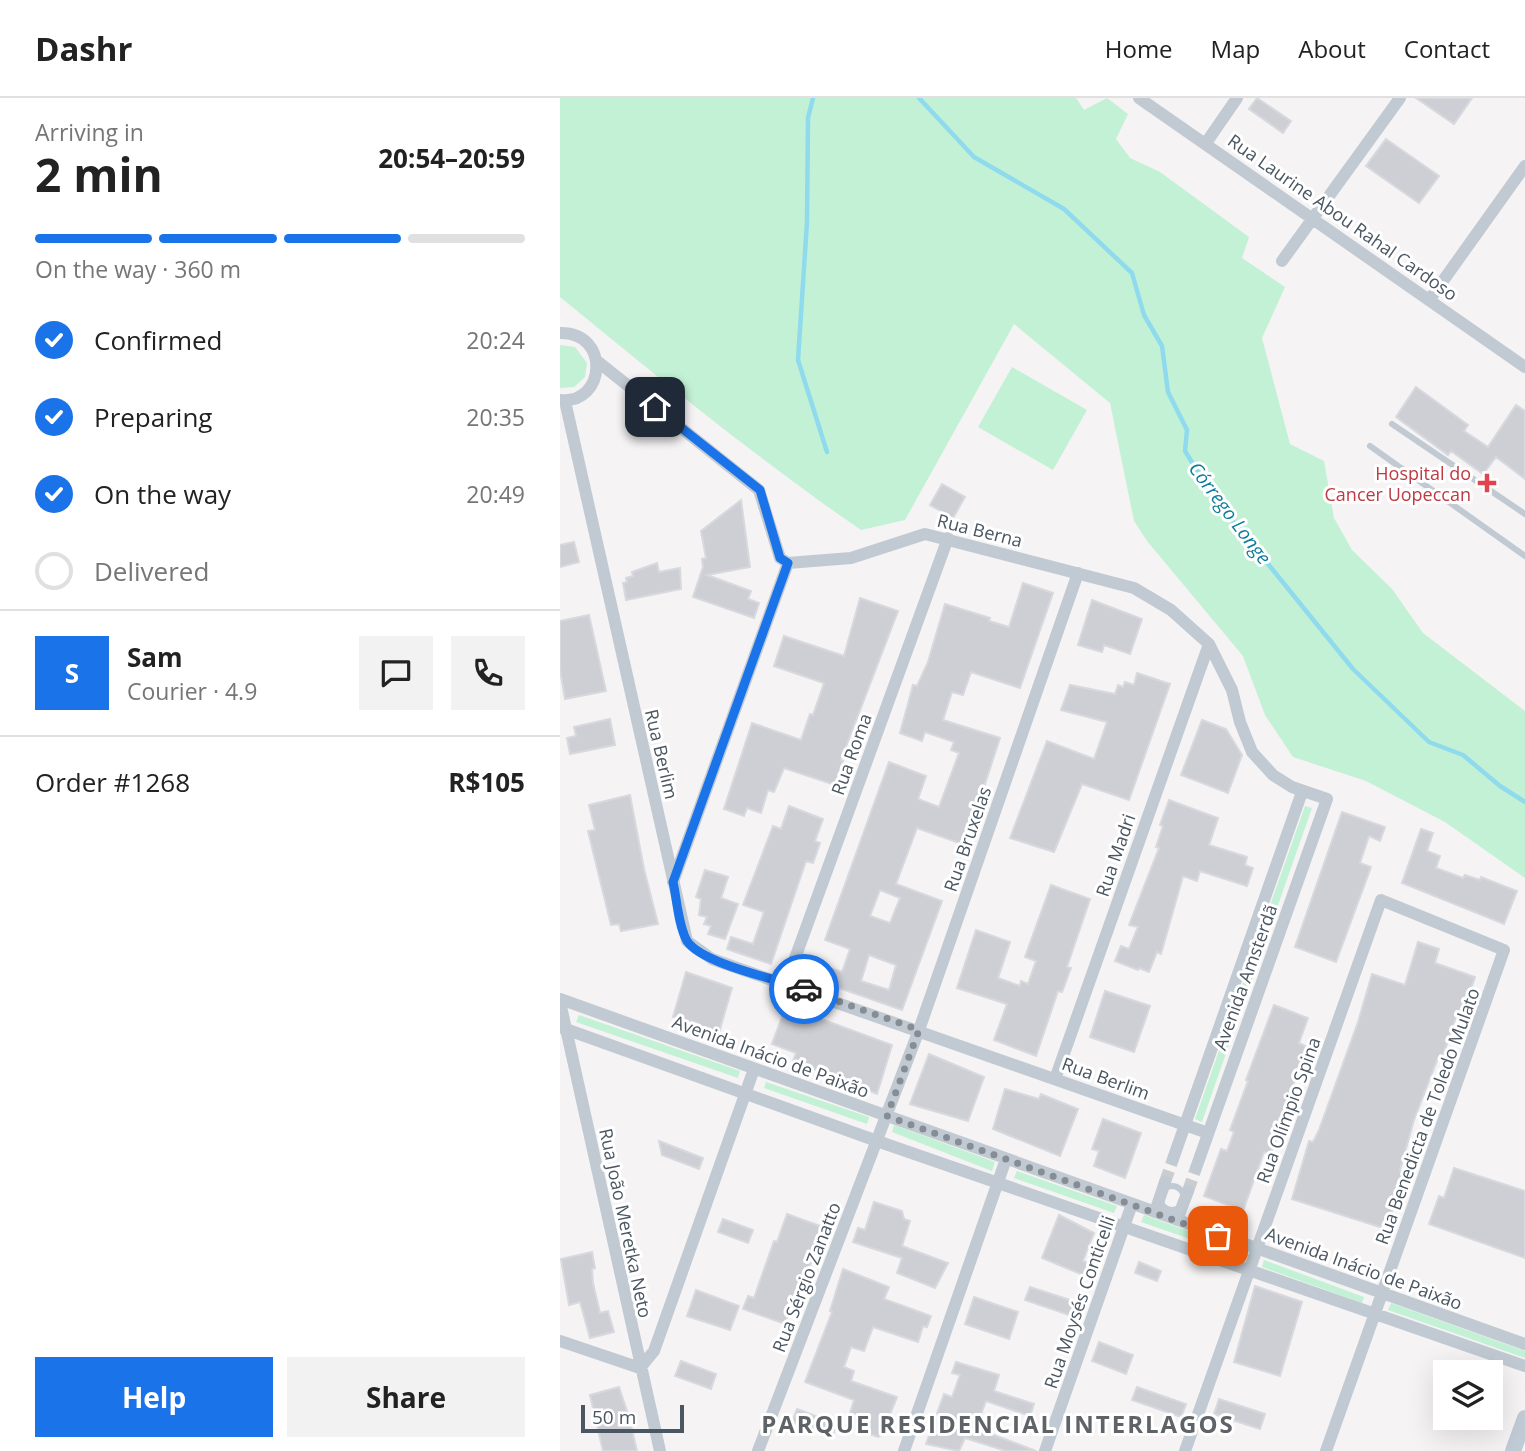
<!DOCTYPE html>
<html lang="en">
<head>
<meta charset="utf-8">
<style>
  body { margin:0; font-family:"Open Sans",sans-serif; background:#f2f2f2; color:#222; height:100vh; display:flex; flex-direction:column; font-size:26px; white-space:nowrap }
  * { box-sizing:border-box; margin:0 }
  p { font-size:23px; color:#767676 }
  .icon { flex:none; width:38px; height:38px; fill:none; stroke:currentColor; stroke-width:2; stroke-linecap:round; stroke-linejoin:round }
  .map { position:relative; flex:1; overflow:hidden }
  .side { display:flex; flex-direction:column; background:#fff; width:560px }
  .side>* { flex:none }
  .buttons { position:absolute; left:873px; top:1262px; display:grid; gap:14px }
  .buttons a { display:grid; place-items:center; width:70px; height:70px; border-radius:0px; background:#fff; box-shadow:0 7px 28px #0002; font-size:35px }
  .scale { position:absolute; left:21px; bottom:18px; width:103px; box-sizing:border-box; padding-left:7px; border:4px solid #4a5661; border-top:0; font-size:19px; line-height:24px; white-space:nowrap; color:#4a5661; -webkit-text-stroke:5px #fff; paint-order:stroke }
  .pin { position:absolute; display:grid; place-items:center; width:60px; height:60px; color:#fff; margin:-30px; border-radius:14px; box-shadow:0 4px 10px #0006 }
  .courier { position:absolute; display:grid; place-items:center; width:70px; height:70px; margin:-35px; border:5px solid #1a73e8; border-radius:50%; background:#fff; color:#222; box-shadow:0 2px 9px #0007 }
  .overview em { font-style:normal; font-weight:700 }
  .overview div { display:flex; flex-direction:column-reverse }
  .overview { display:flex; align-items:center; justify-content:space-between; height:119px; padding:0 35px }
  h1 { font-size:46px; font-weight:700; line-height:52px }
  .bar { display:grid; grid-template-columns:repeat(4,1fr); gap:10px 7px; align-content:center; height:84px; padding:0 35px }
  .bar i { height:9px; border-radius:5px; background:#e0e0e0 }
  .bar .current { background:#1a73e8 }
  .bar p { grid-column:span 4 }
  .line { display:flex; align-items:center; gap:18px; padding:0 35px; border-top:2px solid #e0e0e0 }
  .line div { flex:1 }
  .round { display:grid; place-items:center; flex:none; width:74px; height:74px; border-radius:0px; background:#f2f2f2 }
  ol { padding:0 35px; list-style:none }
  li { display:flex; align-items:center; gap:21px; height:77px }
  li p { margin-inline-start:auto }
  li .icon { padding:7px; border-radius:50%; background:#1a73e8; color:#fff; stroke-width:4 }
  li:last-child { color:#767676 }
  li i { width:38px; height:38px; border:4px solid #e0e0e0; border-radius:50% }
  .cta { display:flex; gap:14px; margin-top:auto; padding:14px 35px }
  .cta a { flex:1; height:80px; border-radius:0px; background:#1a73e8; color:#fff; font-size:28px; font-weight:700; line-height:80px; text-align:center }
  .cta a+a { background:#f2f2f2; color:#222 }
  header { display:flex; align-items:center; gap:42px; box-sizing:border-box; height:98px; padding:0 35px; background:#fff; border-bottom:2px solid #e0e0e0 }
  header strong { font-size:33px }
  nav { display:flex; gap:38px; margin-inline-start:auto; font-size:24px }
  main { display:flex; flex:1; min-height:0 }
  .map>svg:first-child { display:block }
  .green { fill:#c3f1d5 }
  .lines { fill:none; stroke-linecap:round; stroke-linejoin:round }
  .stream { stroke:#90daee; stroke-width:4.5 }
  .building { fill:#cdcfd5; stroke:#d7d9de; stroke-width:2; fill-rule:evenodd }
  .street-tunnel { stroke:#caccce; stroke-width:12; stroke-dasharray:12 6; stroke-linecap:butt }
  .lane { stroke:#c1cad2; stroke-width:6 }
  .street { stroke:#c1cad2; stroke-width:12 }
  .secondary { stroke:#c1cbd6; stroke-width:16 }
  .done { stroke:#868d94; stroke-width:7; stroke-dasharray:0 12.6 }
  .route { stroke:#1a73e8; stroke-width:9 }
  .health-dot { fill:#e0444e; stroke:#fff; stroke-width:2.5 }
  .labels { text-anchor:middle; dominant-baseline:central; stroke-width:6; stroke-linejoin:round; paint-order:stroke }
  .street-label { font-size:18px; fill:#4a5661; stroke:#fff }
  .health-label { font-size:18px; fill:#be3a42; stroke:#fff; text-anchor:end }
  .water-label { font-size:19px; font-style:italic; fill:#0c7c9b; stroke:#fff }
  .district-label { font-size:24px; font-weight:bold; letter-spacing:2px; fill:#5f6368; stroke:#fff }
</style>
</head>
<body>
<header>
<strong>Dashr</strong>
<nav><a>Home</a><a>Map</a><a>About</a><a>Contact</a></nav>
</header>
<main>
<section class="side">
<div class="overview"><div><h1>2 min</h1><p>Arriving in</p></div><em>20:54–20:59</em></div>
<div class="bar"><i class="current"></i><i class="current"></i><i class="current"></i><i></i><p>On the way · 360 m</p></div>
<ol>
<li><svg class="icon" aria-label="check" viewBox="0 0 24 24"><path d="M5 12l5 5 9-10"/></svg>Confirmed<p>20:24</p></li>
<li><svg class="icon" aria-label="check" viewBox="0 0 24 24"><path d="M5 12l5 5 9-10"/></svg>Preparing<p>20:35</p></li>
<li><svg class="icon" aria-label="check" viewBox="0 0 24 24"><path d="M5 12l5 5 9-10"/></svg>On the way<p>20:49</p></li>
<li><i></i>Delivered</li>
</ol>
<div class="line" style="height:126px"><b class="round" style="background:#1a73e8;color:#fff">S</b><div><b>Sam</b><p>Courier · 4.9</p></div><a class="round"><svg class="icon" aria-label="chat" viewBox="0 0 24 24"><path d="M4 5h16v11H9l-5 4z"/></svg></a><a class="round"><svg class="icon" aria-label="phone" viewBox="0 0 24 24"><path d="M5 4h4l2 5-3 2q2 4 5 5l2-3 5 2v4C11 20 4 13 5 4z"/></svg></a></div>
<div class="line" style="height:91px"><div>Order #1268</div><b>R$105</b></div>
<div class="cta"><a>Help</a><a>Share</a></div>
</section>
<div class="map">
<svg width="965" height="1353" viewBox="0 0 965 1353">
  <rect width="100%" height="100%" fill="#f5f3f3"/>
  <path class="green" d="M0,0h516l8,12 23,-12 21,16 -12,25 14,19 30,14 89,65 -7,21 43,29 -23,51 28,106 34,17 10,57 18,32 40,39 31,44 102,78v167l-80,-56 -79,-41 -73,-24 -28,-42 -22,-59 -96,-115 -13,-20 -24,-118 -96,-79 -109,196 -44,10c-105,-72 -203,-153 -301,-233z
    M0,247l15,2 12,16 -2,14 -11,10 -14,1z
    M452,269l75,43 -34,60 -75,-43z
    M745,708l7,2 -110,314 -7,-3z
    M19,917l161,56 -2,7 -162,-56z
    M206,984l103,35 -2,7 -103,-36z
    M334,1027l101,37 -3,9 -100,-39z
    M457,1073l100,35 -3,7 -100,-35z
    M584,1117l97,35 -2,6 -98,-34z
    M704,1162l100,37 -2,6 -100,-36z
    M831,1205l134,48v7l-137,-48z"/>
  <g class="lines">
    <path class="stream" d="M253,0l-5,20 -1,104 -9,138 29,92
      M359,0l55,59 90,52 68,64 12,42 18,31 6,46 19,38 -2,21 28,45 140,173 76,73 34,13 37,31 25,16"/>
  </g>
  <path class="building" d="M697,0l34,23 -8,12 -34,-24z
    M856,0h56l-18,26z
    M826,41l53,37 -20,27 -53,-37z
    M856,289l52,38 -4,6 24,16 28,-42 9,6v68l-29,-22 -13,17 -32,-23 -3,4 -52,-38z
    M382,386l23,13 -12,21 -23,-13z
    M181,402l9,67 -43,8 44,16 -3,8 11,4 -5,15 -61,-21 10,-30 -1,-8 4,-1 -5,-27z
    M14,444l5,20 -19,5v-22z
    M97,465l2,9 21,-4 1,21 -55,11 -3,-17 4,-1 -1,-4 7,-2 -1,-4z
    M463,485l30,10 -33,95 -49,-16 -8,23 -11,-3 -9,28 57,18 -35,107 -48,-17 -21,56 46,17 -40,109 -89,-31 5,-15 24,8 8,-23 -25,-9 64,-178 37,14 -8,23 21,8 20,-54 -8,-3 3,-8 -29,-10 -3,9 -22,-8 13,-48 4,1 11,-24 17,-58 45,14 -1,3 20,6zM320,792l20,8 -10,25 -20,-7zM309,857l27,10 -7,25 -28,-9z
    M300,500l38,13 -57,149 2,1 -8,24 -51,-17 -10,24 -6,-2 -7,23 -14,-5 -3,8 -20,-7 28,-86 49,17 9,-26 3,1 11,-32 -50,-17 10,-30 60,20z
    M532,502l50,19 -12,35 -26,-9 -2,7 -24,-7z
    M29,517l17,76 -41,8 -5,-29v-49z
    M577,575l33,11 -41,116 -47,-16 -28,68 -44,-14 37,-97 47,18 13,-37 -46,-12 9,-25 45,9 3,-9 5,2 2,-5 9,3z
    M50,621l5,26 -45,9 -3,-16 9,-2 -2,-9z
    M642,622l24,9 16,26 -14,38 -47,-18z
    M70,697l14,74 14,55 -37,7 -2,-7 -8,1 -23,-94 7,-1 -6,-25z
    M609,702l49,18 -9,27 38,12 -2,8 8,3 -6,18 -47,-15 -3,10 -14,-5 -22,78 -4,-2 -8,20 -10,-4 -1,2 -23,-9 6,-15 8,3 9,-22 -9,-2 30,-77 -3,-1 7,-21 -3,-1z
    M229,708l34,13 -8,22 5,2 -7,20 -7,-2 -35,103 -44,-15 4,-12 22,7 11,-32 -21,-7 30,-79 8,3z
    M782,714l43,15 -5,14 -11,-5 -9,27 11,4 -35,95 -41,-15z
    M861,731l12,4 -6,18 13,5 -4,12 27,10 2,-3 15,5 1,-3 36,14 -13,33 -102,-41z
    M145,772l23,7 -7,21 17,6 -13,35 -17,-5 3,-8 -7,-2 3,-7 -8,-2 2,-16 -5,-2z
    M491,787l39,14 -23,68 4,1 -9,24 -4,-1 -22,65 -42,-16 13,-36 -50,-16 19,-58 34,12 -12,36 22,8 1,-5 7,3 8,-23 -11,-4z
    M858,844l21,7 -4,14 40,14 -14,42 -5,-2 -14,42 -4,-1 -24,62 -14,50 6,2 -20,57 -94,-30 17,-58 4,1 6,-12 39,-108 14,-48 33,11z
    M126,874l46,16 -14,48 -23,-7 2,-6 -24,-6z
    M545,893l45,15 -16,46 -44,-15z
    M714,907l34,13 -9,25 8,4 -34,93 2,1 -4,13 -7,-2 -21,59 -39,-15 17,-47 6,2 7,-19 -4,-2 18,-49 -2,-1z
    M226,908l106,39 -15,49 -84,-33 3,-8 -24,-9z
    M369,956l55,23 -16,44 -58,-17z
    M445,991l34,10 2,-5 37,15 -18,47 -67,-27z
    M543,1021l38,14 -16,45 -31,-12 5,-15 -7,-2z
    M99,1043l44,17 -4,11 -37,-14z
    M894,1070l71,23v67l-96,-34 10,-28 5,2z
    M314,1104l28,9 2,8 6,2 -8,25 46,17 -13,25 -38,-15 5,-15 -49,-16 5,-14 7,2z
    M227,1116l36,13 -16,48 -3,5 -3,-1 -16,45 -42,-15 5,-13 6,2 20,-57 3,1z
    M499,1117l35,18 -11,28 9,3 -4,13 -46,-19z
    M163,1121l30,11 -5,13 -30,-11z
    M32,1154l3,16 -3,1 1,14 7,30 8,-2 6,21 -24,6 -10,-36 -11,3 -8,-46z
    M579,1164l22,9 -4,10 -22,-8z
    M283,1171l46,18 -5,12 47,17 -4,11 -4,-1 -5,16 -45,-15 -9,24 -13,-4 -7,20 10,4 -3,10 46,16 -15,38 -4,2 -32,-11 8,-26 -49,-18 27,-70 -2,-1z
    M695,1188l47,16 -22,74 -46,-14z
    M470,1189l46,15 -4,14 -47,-16z
    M136,1192l43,16 -9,24 -43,-14z
    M414,1199l44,15 -9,27 -44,-15z
    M539,1244l34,13 -7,19 -34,-13z
    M121,1263l35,13 -5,15 -36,-13z
    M396,1264l43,13 -5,16 40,13 -4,12 -44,-15 -10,27 60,23h-30l-41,-13 -6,13 -33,-7 18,-50 8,3 8,-22 -8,-2z
    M59,1289l10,30 8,34h-34l-13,-56z
    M577,1289l49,17 -5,13 -49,-17z
    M659,1301l46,15 -5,15 -46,-15z
    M237,1311l40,15 -5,13 -40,-15z"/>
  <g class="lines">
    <path class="street-tunnel" d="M605,1084l8,-23
      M628,1093l8,-23"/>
    <path class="lane" d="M832,326l133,90
      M810,348l155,110
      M600 1100a12 12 0 1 1 24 0a12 12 0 1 1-24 0Z"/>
    <path class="street" d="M579,0l386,269
      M646,45l31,-45
      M722,163l118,-163
      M870,201l95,-133
      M0,235c51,-1 46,72 0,67
      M37,263l162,129 21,68 8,5 63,-5 74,-24 209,54 37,22 38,34 23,46 8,32 12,30 21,23 19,12 35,12 -131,369
      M5,303l122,540 25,18 496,174
      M113,784l115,-319
      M226,885l162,-445
      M0,901l965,345
      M0,904l100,449
      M0,929l317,114 648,225
      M495,981l154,-435
      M613,1061l129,-367
      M595,1114l10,-30
      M617,1122l11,-29
      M0,1243l80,27 14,-17 100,-282
      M198,1353l161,-421 159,-457
      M344,1353l102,-292
      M485,1353l87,-247
      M625,1353l196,-551 123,50 -178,501"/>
    <path class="secondary" d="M953,1353l12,-33"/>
  </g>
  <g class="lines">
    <path class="done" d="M244,891l115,41 -32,86 331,120"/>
    <path class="route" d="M95,309l105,83 20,68 8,5 -115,319c4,17 5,43 14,59 15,23 90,38 117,48"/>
  </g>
  <path class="health-dot" d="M923.5 374.5h7v7h7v7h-7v7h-7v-7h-7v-7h7z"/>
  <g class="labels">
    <g class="street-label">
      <text transform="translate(783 119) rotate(35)">Rua Laurine Abou Rahal Cardoso</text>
      <text transform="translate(420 432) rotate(14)">Rua Berna</text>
      <text transform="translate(102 656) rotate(77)">Rua Berlim</text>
      <text transform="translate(291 656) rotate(-70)">Rua Roma</text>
      <text transform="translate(407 741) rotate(-71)">Rua Bruxelas</text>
      <text transform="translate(555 757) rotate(-71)">Rua Madri</text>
      <text transform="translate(685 879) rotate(-70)">Avenida Amsterdã</text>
      <text transform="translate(211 958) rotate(20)">Avenida Inácio de Paixão</text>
      <text transform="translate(546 980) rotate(20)">Rua Berlim</text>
      <text transform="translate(728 1012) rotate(-70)">Rua Olímpio Spina</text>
      <text transform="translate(867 1018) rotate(-70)">Rua Benedicta de Toledo Mulato</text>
      <text transform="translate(66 1125) rotate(78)">Rua João Meretka Neto</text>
      <text transform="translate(804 1170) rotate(20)">Avenida Inácio de Paixão</text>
      <text transform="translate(246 1179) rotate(-69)">Rua Sérgio Zanatto</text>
      <text transform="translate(519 1204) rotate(-71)">Rua Moysés Conticelli</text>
    </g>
    <g class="health-label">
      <text x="911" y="375">Hospital do<tspan x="911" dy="21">Cancer Uopeccan</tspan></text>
    </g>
    <g class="water-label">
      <text transform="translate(670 415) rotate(53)">Córrego Longe</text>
    </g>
    <g class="district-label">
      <text x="438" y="1325">PARQUE RESIDENCIAL INTERLAGOS</text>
    </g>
  </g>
</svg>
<div class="buttons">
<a><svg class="icon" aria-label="layers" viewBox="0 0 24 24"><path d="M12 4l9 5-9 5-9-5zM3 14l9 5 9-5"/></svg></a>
</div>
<div class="scale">50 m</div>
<div class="pin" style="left:658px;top:1138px;background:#ea580c"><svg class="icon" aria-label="bag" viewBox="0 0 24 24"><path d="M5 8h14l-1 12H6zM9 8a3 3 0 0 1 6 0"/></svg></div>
<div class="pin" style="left:95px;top:309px;background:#1f2937"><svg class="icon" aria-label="home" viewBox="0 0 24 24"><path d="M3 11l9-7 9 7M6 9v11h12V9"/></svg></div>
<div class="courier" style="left:244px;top:891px"><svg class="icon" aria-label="car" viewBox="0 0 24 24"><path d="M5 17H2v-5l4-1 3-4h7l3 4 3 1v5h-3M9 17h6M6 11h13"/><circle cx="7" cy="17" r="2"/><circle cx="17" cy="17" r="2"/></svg></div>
</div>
</main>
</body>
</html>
